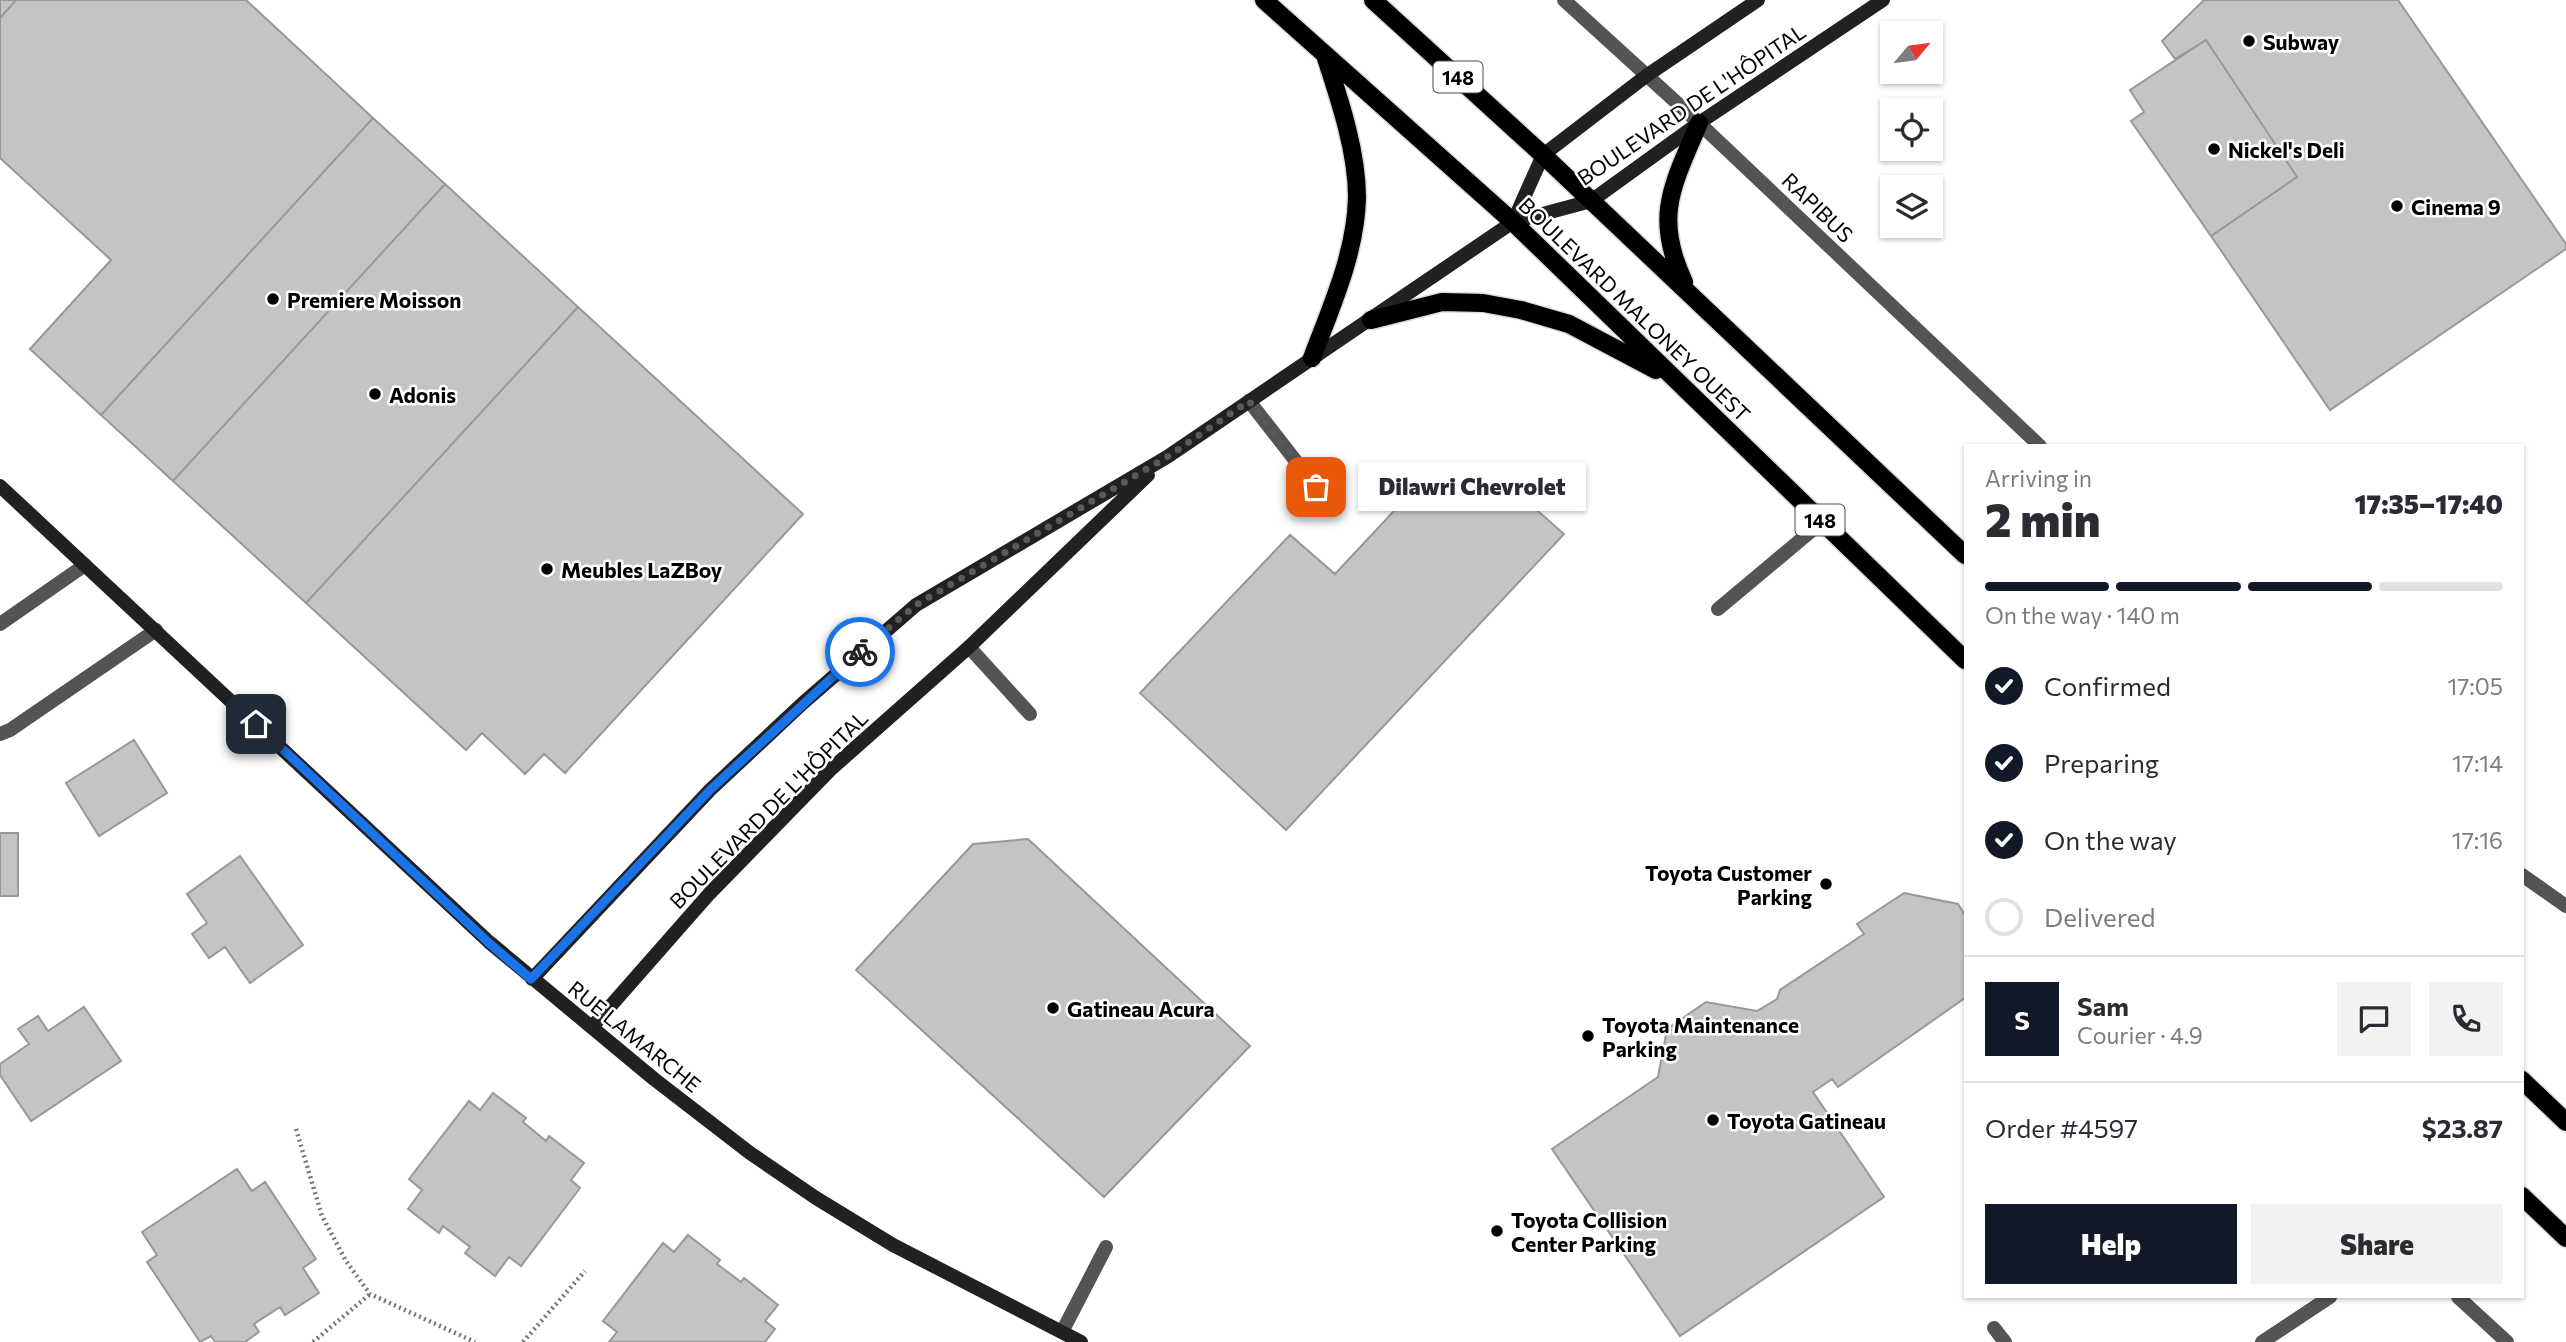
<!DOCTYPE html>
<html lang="en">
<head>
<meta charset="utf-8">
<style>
  body { margin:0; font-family:Commissioner,sans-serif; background:#f2f2f3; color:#2b2b33; height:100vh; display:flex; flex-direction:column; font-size:26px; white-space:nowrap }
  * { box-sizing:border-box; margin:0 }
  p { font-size:23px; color:#7c7c81 }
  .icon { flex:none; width:38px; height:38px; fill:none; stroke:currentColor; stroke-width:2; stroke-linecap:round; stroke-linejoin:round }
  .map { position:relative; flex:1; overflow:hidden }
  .sheet { position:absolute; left:1964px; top:444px; width:560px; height:854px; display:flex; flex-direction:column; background:#fff; border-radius:0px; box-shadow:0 2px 5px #0004 }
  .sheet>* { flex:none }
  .needle { width:46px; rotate:61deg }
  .controls { position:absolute; left:1880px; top:21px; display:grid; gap:14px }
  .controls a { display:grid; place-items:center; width:63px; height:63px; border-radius:0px; background:#fff; box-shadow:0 2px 5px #0004; font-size:35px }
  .pin { position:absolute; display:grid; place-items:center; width:60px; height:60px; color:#fff; margin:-30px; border-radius:14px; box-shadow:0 4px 10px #0006 }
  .courier { position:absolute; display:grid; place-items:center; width:70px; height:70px; margin:-35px; border:5px solid #1a73e8; border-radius:50%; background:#fff; color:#222; box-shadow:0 2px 9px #0007 }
  .bubble { position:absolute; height:49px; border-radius:0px; background:#fff; box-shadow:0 2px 5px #0004; font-size:23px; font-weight:800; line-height:49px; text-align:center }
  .head em { font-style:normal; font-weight:800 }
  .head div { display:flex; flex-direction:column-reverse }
  .head { display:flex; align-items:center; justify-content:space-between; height:119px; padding:0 21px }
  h1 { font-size:46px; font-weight:800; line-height:52px }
  .bar { display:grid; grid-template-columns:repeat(4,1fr); gap:10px 7px; align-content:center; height:84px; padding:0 21px }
  .bar i { height:9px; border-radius:5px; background:#e1e1e2 }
  .bar .current { background:#111827 }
  .bar p { grid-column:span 4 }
  .line { display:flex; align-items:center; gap:18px; padding:0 21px; border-top:2px solid #e1e1e2 }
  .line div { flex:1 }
  .round { display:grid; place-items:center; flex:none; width:74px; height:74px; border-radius:0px; background:#f2f2f3 }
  ol { padding:0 21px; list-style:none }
  li { display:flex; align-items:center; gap:21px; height:77px }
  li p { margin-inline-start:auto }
  li .icon { padding:7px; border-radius:50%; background:#111827; color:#fff; stroke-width:4 }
  li:last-child { color:#7c7c81 }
  li i { width:38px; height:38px; border:4px solid #e1e1e2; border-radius:50% }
  .button { display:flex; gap:14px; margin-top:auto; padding:14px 21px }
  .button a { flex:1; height:80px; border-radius:0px; background:#111827; color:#fff; font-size:28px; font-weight:800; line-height:80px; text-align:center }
  .button a+a { background:#f2f2f3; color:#2b2b33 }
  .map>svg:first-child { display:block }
  .building { fill:#c4c4c4; stroke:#989898; stroke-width:2 }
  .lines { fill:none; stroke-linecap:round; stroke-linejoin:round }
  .primary-casing { stroke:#dbdbdb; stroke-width:21 }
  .path { stroke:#767676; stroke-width:4.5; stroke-dasharray:2 3.5; stroke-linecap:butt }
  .lane { stroke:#545454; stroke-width:14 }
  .street { stroke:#545454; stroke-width:14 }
  .secondary { stroke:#212121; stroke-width:14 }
  .primary { stroke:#000; stroke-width:18 }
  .done { stroke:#595959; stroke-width:7; stroke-dasharray:0 12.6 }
  .route { stroke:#1a73e8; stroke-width:9 }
  .poi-dot { fill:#000; stroke:#fff; stroke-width:2.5 }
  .labels { text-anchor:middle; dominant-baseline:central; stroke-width:5; stroke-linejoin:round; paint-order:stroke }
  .shield { fill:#fff; stroke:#4c4c4c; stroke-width:2 }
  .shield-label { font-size:19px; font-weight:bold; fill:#000 }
  .poi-label { font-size:21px; font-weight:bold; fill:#000; stroke:#fff; text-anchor:start }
  .street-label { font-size:21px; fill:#000; stroke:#fff }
</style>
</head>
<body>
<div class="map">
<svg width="2566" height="1342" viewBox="0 0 2566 1342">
  <rect width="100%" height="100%" fill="#fff"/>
  <path class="building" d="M0,0h16l-16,18z
    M16,0h230l127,118 -272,297 -71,-66 81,-89 -111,-102v-140z
    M2204,0h194l168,244v5l-236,161 -119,-174 86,-59 -91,-137 -31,19 -13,-18z
    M2206,40l91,137 -86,59 -80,-115 13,-9 -14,-22z
    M373,118l72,66 -272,297 -72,-66z
    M445,184l133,123 -272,296 -133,-122z
    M578,307l225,207 -238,259 -21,-19 -19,20 -43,-41 -16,17 -160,-147z
    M1436,466l53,2 75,66 -278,296 -146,-137 150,-158 45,39z
    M134,740l33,53 -68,43 -33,-53z
    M0,833h18v63h-18z
    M1028,839l222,207 -146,151 -248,-227 117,-126z
    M240,856l63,89 -53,38 -25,-36 -16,11 -17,-24 15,-11 -20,-29z
    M1904,893l54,11 7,11v83l-127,89 -6,-8 -19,13 71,105 -204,139 -128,-187 106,-72 9,-48 39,-27 51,9 20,-12 3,-9 84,-56 -7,-10z
    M84,1007l37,54 -90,60 -31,-46v-11l29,-20 -11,-15 20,-13 10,15z
    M493,1093l33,25 -3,4 23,19 3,-5 35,27 -13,17 9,8 -59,78 -12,-9 -14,19 -30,-23 5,-6 -27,-21 -4,7 -31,-24 14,-19 -13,-11 60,-78 11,9z
    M237,1169l15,22 13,-9 51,77 -13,9 16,25 -34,22 -5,-8 -26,17 5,8 -14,10h-30l-4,-6 -11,6 -53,-80 10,-7 -15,-23z
    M688,1235l32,25 -3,4 24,18 3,-4 34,27 -13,16 10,8 -10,13h-156l8,-10 -14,-11 60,-78 11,9z"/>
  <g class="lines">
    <defs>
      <path id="primary" d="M1264,0l249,222 452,438
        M1373,0l170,155 422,400
        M1684,282c-31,-66 -11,-97 15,-159
        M1371,320l71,-18 41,1 38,7 48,14 87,46
        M1312,358c19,-51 44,-105 45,-161 0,-46 -18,-99 -32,-142
        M2522,1080l44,42
        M2522,1196l44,42"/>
    </defs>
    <use href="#primary" class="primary-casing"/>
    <path class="path" d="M296,1129l26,87 24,45 24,33 105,48
      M313,1342l57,-48
      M523,1342l62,-71"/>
    <path class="lane" d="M1564,0l135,123 341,323
      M1249,401l67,86
      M1718,609l104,-87
      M969,647l61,67
      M2522,875l44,31
      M2458,1297l49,45
      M1994,1328l11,14
      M1062,1332l44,-85
      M2262,1342l68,-45"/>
    <path class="street" d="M0,624l85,-59
      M0,734l10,-4 146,-100"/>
    <path class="secondary" d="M1513,222l30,-67 103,-79 112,-76
      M0,486l489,456 165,137 96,74 66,45 77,47 188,97
      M532,979l178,-189 93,-87 113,-98 251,-148 346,-235 78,-21 108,-78 184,-123
      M592,1027l117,-133 121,-124 139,-123 179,-172"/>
    <use href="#primary" class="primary"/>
  </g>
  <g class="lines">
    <path class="done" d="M860,652l56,-47 251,-148 82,-56 67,86"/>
    <path class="route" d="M256,724l233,219 42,36 179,-189 150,-138"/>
  </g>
  <g class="poi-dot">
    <circle cx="2249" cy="41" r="7"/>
    <circle cx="2214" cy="149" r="7"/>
    <circle cx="2397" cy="206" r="7"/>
    <circle cx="273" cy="299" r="7"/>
    <circle cx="375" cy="394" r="7"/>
    <circle cx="547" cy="569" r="7"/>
    <circle cx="1826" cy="884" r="7"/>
    <circle cx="1053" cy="1008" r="7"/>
    <circle cx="1588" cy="1036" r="7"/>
    <circle cx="1713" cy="1120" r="7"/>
    <circle cx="1497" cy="1231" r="7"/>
  </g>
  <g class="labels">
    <g class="shield">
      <rect x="1433.5" y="61.5" width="49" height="31" rx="5"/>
      <rect x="1795.5" y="504.5" width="49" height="31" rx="5"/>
    </g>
    <g class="shield-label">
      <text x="1458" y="77">148</text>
      <text x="1820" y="520">148</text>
    </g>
    <g class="poi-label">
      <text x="2263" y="41">Subway</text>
      <text x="2228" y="149">Nickel's Deli</text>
      <text x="2411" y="206">Cinema 9</text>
      <text x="287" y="299">Premiere Moisson</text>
      <text x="389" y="394">Adonis</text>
      <text x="561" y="569">Meubles LaZBoy</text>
      <text x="1812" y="872" text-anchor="end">Toyota Customer<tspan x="1812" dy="24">Parking</tspan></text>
      <text x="1067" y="1008">Gatineau Acura</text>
      <text x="1602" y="1024">Toyota Maintenance<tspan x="1602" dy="24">Parking</tspan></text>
      <text x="1727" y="1120">Toyota Gatineau</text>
      <text x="1511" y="1219">Toyota Collision<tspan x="1511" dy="24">Center Parking</tspan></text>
    </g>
    <g class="street-label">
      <text transform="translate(1691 104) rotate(-34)">BOULEVARD DE L'HÔPITAL</text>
      <text transform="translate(1818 207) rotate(44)">RAPIBUS</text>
      <text transform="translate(1635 309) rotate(44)">BOULEVARD MALONEY OUEST</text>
      <text transform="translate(768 809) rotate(-45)">BOULEVARD DE L'HÔPITAL</text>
      <text transform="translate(635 1036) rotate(39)">RUE LAMARCHE</text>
    </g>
  </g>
</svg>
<div class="controls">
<a><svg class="needle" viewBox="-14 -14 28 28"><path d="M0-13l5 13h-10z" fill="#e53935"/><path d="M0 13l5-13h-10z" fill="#7c7c81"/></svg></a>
<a><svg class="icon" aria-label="locate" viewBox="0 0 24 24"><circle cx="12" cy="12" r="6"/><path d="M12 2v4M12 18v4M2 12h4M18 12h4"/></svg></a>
<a><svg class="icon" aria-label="layers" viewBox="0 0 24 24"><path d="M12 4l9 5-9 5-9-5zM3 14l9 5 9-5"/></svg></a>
</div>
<div class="pin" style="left:1316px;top:487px;background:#ea580c"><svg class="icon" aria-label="bag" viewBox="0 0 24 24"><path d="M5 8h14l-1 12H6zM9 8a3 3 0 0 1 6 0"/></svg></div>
<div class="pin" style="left:256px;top:724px;background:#1f2937"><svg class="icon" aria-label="home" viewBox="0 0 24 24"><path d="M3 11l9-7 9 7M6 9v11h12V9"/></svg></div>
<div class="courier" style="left:860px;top:652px"><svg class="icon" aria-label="bike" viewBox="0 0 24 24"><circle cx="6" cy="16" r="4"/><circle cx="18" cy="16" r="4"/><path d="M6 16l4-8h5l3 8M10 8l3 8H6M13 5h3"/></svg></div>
<div class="bubble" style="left:1358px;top:462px;width:228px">Dilawri Chevrolet</div>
<section class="sheet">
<div class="head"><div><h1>2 min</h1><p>Arriving in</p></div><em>17:35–17:40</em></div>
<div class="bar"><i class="current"></i><i class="current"></i><i class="current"></i><i></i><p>On the way · 140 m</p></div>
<ol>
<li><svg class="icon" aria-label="check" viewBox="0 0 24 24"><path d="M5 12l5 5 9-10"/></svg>Confirmed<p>17:05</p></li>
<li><svg class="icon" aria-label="check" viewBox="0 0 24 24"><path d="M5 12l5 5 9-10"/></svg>Preparing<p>17:14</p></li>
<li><svg class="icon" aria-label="check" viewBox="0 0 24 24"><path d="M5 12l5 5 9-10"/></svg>On the way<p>17:16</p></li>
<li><i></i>Delivered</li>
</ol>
<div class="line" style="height:126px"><b class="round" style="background:#111827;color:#fff">S</b><div><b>Sam</b><p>Courier · 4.9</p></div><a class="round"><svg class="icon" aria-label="chat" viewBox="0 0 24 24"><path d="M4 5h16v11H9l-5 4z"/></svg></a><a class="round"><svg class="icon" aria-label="phone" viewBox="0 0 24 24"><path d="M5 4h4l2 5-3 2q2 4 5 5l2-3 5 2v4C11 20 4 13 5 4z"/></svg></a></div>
<div class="line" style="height:91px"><div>Order #4597</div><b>$23.87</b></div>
<div class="button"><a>Help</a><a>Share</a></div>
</section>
</div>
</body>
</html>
